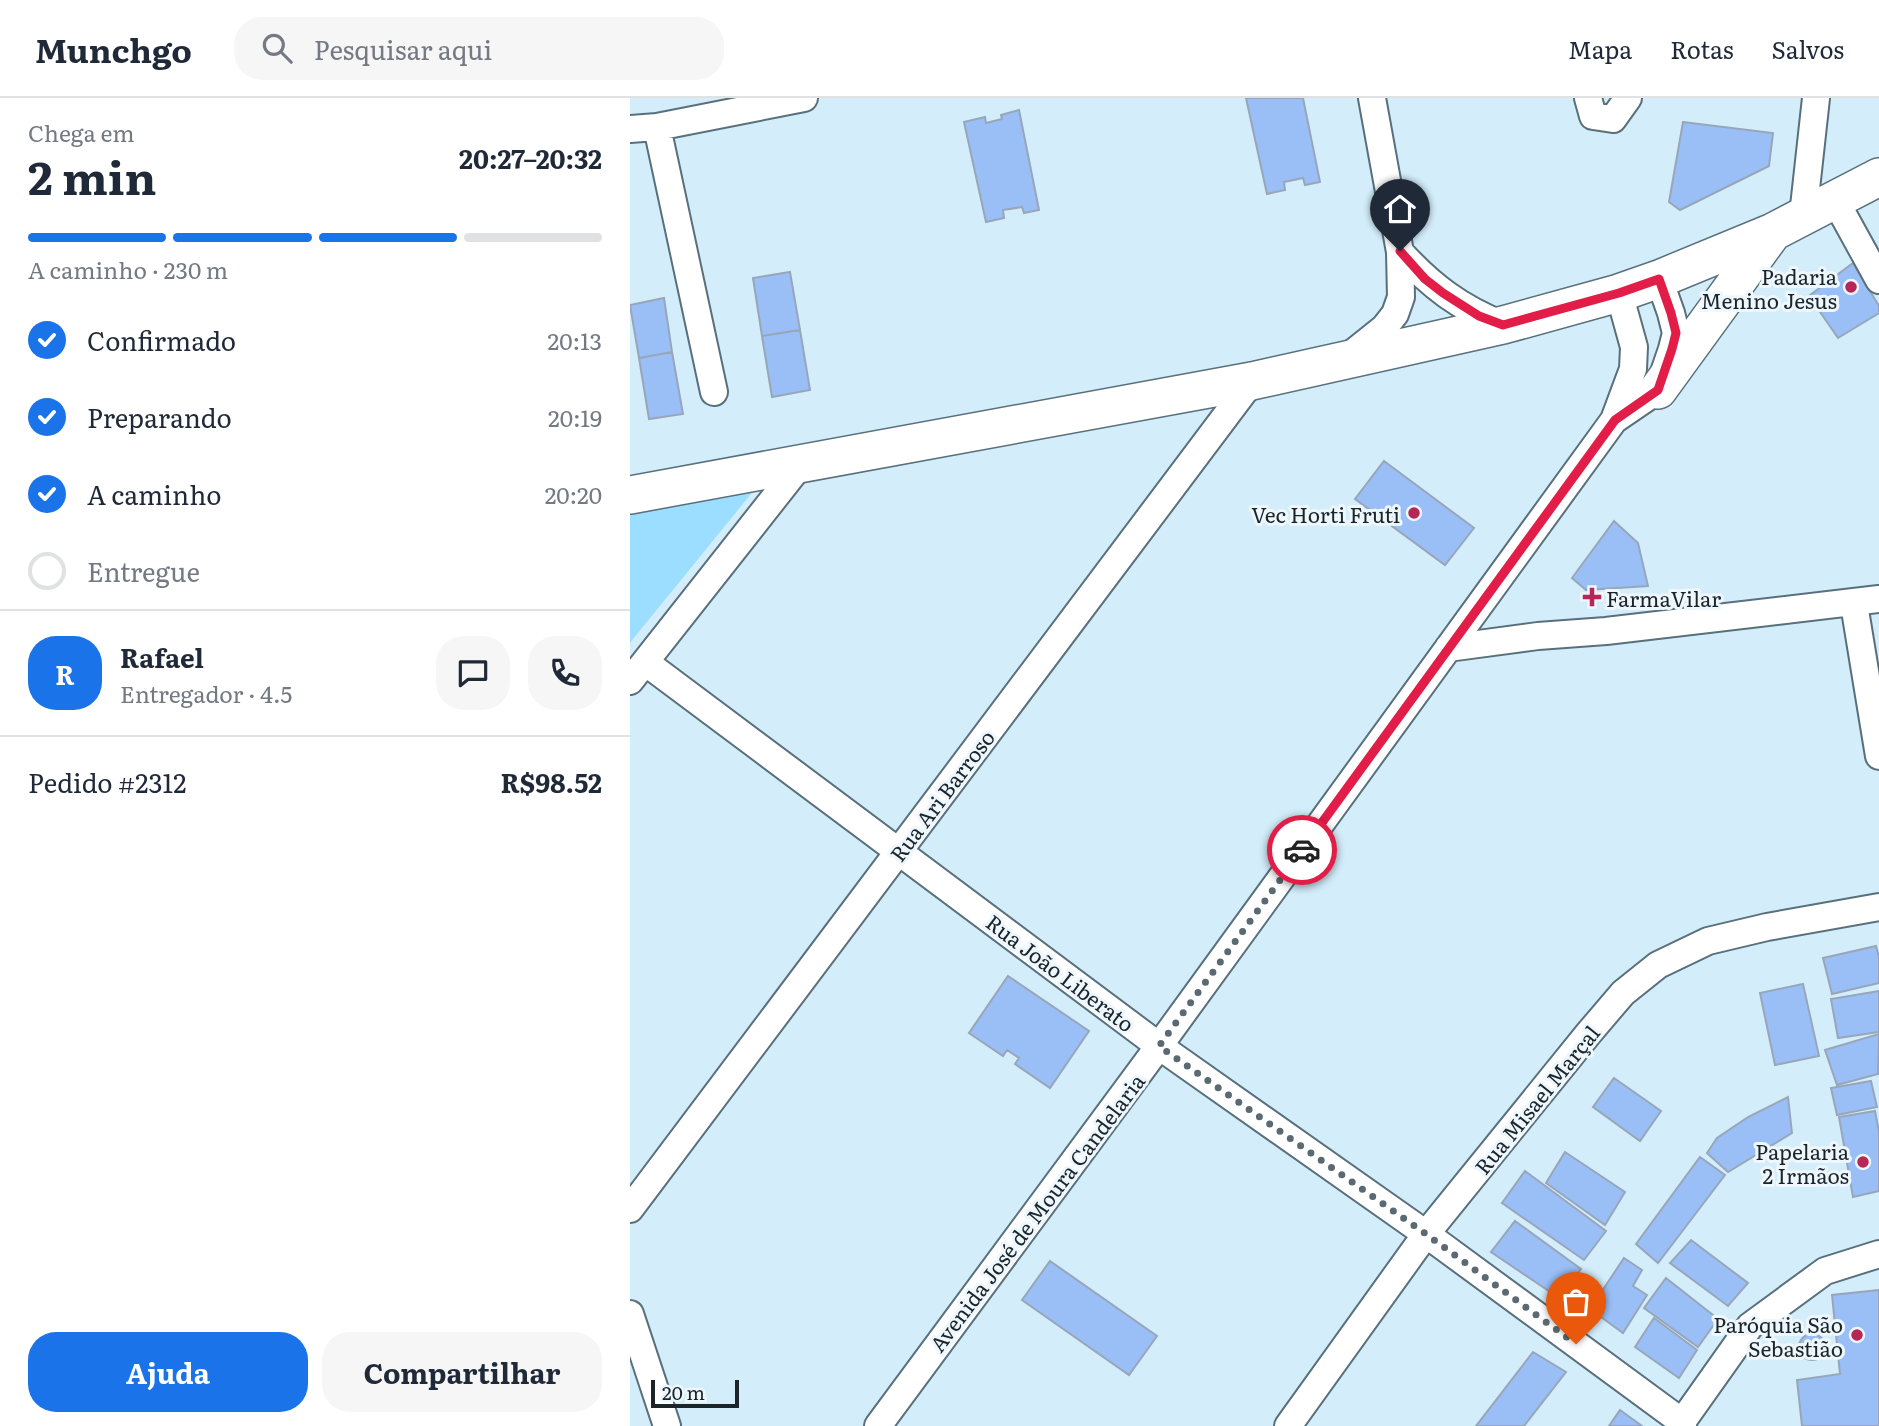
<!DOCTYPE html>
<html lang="pt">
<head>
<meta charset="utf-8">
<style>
  body { margin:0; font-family:Literata,serif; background:#f6f6f7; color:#1f2937; height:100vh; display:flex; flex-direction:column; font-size:26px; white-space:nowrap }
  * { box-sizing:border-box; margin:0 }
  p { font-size:23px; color:#747a83 }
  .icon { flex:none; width:38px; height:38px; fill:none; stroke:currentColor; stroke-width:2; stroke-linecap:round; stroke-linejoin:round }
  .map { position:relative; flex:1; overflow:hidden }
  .drawer { display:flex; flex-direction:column; background:#fff; width:630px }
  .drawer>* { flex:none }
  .scale { position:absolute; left:21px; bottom:18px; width:88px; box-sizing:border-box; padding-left:7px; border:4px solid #1a2429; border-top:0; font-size:19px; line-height:24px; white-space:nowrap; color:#1a2429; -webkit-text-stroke:5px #edf7fd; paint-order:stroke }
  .pin { position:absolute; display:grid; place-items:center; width:60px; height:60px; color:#fff; margin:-72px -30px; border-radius:50% 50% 50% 0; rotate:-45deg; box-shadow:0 0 7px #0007 }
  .pin .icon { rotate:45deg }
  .courier { position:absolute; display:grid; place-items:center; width:70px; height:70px; margin:-35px; border:5px solid #e11d48; border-radius:50%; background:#fff; color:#222; box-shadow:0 2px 9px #0007 }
  .headline em { font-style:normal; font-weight:700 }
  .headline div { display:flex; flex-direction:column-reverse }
  .headline { display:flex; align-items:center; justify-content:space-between; height:119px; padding:0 28px }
  h1 { font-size:46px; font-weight:700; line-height:52px }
  .bar { display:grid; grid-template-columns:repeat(4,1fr); gap:10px 7px; align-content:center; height:84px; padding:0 28px }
  .bar i { height:9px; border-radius:5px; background:#e0e1e3 }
  .bar .current { background:#1a73e8 }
  .bar p { grid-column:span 4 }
  .line { display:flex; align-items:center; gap:18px; padding:0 28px; border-top:2px solid #e0e1e3 }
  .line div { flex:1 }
  .round { display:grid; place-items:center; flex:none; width:74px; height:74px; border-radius:28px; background:#f6f6f7 }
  ol { padding:0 28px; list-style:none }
  li { display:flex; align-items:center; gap:21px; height:77px }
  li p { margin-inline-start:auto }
  li .icon { padding:7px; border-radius:50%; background:#1a73e8; color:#fff; stroke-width:4 }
  li:last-child { color:#747a83 }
  li i { width:38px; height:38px; border:4px solid #e0e1e3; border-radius:50% }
  .button { display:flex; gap:14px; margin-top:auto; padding:14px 28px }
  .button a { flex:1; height:80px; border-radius:28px; background:#1a73e8; color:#fff; font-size:28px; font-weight:700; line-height:80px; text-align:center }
  .button a+a { background:#f6f6f7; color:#1f2937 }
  header { display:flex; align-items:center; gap:42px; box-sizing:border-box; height:98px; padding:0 35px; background:#fff; border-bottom:2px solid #e0e1e3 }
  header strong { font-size:33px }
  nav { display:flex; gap:38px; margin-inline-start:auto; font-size:24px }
  .search { width:490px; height:63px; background:#f6f6f7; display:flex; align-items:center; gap:18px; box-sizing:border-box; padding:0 24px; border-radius:28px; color:#747a83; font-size:26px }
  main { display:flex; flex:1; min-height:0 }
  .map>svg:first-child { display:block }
  .green { fill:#9bdeff }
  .building { fill:#99bff6; stroke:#98a6ba; stroke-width:2 }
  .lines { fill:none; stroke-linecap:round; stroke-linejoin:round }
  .minor-casing { stroke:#59707c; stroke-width:30 }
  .secondary-casing { stroke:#59707c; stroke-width:40 }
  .minor { stroke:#fff; stroke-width:26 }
  .secondary { stroke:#fff; stroke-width:37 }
  .done { stroke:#5b6a72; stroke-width:7; stroke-dasharray:0 12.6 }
  .route { stroke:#e11d48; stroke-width:9 }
  .poi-dot { fill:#b62757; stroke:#edf7fd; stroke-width:2.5 }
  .labels { text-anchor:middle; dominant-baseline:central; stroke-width:6; stroke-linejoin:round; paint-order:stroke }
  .poi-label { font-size:21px; fill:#1a2429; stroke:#edf7fd; text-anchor:end }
  .street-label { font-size:21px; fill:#1a2429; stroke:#edf7fd }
</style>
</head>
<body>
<header>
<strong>Munchgo</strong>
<div class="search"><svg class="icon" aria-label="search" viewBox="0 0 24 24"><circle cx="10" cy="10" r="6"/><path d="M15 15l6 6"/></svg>Pesquisar aqui</div>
<nav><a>Mapa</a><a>Rotas</a><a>Salvos</a></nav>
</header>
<main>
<section class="drawer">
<div class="headline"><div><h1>2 min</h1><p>Chega em</p></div><em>20:27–20:32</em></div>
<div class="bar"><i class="current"></i><i class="current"></i><i class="current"></i><i></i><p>A caminho · 230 m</p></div>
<ol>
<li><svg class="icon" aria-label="check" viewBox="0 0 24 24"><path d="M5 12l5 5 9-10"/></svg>Confirmado<p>20:13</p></li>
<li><svg class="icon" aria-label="check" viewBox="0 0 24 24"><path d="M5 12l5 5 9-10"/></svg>Preparando<p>20:19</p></li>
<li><svg class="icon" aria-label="check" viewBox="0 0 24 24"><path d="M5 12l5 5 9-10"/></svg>A caminho<p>20:20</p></li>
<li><i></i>Entregue</li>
</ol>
<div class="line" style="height:126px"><b class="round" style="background:#1a73e8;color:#fff">R</b><div><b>Rafael</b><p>Entregador · 4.5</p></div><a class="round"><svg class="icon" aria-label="chat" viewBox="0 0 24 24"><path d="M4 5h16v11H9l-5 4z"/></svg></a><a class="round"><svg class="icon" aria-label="phone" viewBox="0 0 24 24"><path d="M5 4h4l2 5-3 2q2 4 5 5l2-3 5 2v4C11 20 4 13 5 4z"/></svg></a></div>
<div class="line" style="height:91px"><div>Pedido #2312</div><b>R$98.52</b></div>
<div class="button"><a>Ajuda</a><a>Compartilhar</a></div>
</section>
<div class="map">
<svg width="1249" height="1328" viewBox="0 0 1249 1328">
  <rect width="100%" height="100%" fill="#d3edfa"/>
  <path class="green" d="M125,391l-122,150 -3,4v-128z"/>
  <path class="building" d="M616,0h57l17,84 -15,3 -2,-7 -19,4 1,8 -18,4z
    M389,12l20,100 -15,3 -2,-6 -19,3 1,8 -18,4 -22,-100 21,-5 1,6 16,-4 -1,-4z
    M1053,24l90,11 -4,33 -89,44 -11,-8z
    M1223,165l26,43v7l-41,25 -29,-42z
    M160,174l10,58 -38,6 -9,-58z
    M34,200l8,54 -33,6 -9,-53z
    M170,232l10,60 -38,7 -10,-61z
    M42,254l11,62 -34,5 -10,-61z
    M754,363l90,67 -29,37 -90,-66z
    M984,423l24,22 10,43 -62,4 -14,-12z
    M1246,848l3,11v26l-47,11 -9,-36z
    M378,878l81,55 -39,57 -35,-24 4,-6 -12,-8 -4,6 -34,-23z
    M1173,886l16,72 -44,9 -15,-72z
    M1249,893v41l-41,6 -7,-39z
    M1249,936l-1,40 -41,11 -12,-35z
    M984,980l47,33 -21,30 -47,-34z
    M1241,983l6,26 -40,8 -6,-27z
    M1158,999l4,36 -64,39 -21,-19 10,-15 31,-21z
    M1245,1013l4,21v59l-26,6 -14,-80z
    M935,1054l60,40 -20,33 -59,-42z
    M1070,1059l25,18 -67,88 -22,-19z
    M895,1073l81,60 -22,29 -82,-57z
    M885,1123l66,48 -22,29 -68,-46z
    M1061,1142l57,43 -20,23 -58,-43z
    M994,1160l18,12 -9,16 14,9 -24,38 -33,-24z
    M420,1163l107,75 -28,39 -107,-75z
    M1036,1180l52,41 -20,28 -54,-39z
    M1249,1192v136h-77l-5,-46 43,-6 -8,-79z
    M1024,1220l43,32 -18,28 -44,-31z
    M1169 1249a13 13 0 1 1 26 0a13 13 0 1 1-26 0Z
    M903,1254l33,20 -42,54h-48z
    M990,1312l22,16h-33z"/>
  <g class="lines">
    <defs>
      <path id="minor" d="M958,0l5,18 20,3 15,-21
        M27,29l57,265
        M0,31l27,-2 147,-29
        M1205,102l44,80
        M1173,118l13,-118
        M770,154c31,34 60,56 103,73
        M719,258l35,-28 11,-14 6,-17 -1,-45 -28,-154
        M984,322l44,-30 14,-41 4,-16 -5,-20 -12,-34
        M1224,506l25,152
        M818,550l90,-12 68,-5 273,-32
        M15,564l514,384 267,188 256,188 1,4
        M0,583l171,-217
        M0,1111l622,-828
        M0,1216l37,112
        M1052,1324l68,-96 75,-55 54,-17
        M248,1328l281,-380 455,-626 19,-51 1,-22 -15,-54
        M658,1328l138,-192 162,-200 35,-41 35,-28 50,-24 59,-14 112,-20"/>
      <path id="secondary" d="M1028,292l115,-158
        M0,397l622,-114 251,-56 116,-32 40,-14 114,-47 106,-55"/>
    </defs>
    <use href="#minor" class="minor-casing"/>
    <use href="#secondary" class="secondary-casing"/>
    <use href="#minor" class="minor"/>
    <use href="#secondary" class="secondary"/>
  </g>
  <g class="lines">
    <path class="done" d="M672,752l-143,196 267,188 150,110"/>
    <path class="route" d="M672,752l313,-430 43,-30 14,-41 4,-16 -5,-20 -12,-34 -40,14 -116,32 -24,-9 -36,-23 -18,-14 -25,-28"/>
  </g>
  <g class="poi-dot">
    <circle cx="1221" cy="189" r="7"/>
    <circle cx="784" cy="415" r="7"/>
    <path d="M958.5 488.5h7v7h7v7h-7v7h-7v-7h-7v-7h7z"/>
    <circle cx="1233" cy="1064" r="7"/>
    <circle cx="1227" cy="1237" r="7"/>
  </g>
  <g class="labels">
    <g class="poi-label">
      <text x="1207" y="177">Padaria<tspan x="1207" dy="24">Menino Jesus</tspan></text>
      <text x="770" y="415">Vec Horti Fruti</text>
      <text x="976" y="499" text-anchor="start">FarmaVilar</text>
      <text x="1219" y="1052">Papelaria<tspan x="1219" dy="24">2 Irmãos</tspan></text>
      <text x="1213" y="1225">Paróquia São<tspan x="1213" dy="24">Sebastião</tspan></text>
    </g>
    <g class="street-label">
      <text transform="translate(311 697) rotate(-53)">Rua Ari Barroso</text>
      <text transform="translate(431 874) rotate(37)">Rua João Liberato</text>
      <text transform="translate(906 1001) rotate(-51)">Rua Misael Marçal</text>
      <text transform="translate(406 1114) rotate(-53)">Avenida José de Moura Candelaria</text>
    </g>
  </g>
</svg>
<div class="scale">20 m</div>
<div class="pin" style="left:946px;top:1246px;background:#ea580c"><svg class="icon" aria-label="bag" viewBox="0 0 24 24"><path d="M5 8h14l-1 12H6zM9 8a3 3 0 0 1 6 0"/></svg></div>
<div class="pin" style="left:770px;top:153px;background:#1f2937"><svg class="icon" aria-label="home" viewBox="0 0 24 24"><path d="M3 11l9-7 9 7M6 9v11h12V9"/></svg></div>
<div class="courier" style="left:672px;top:752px"><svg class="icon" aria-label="car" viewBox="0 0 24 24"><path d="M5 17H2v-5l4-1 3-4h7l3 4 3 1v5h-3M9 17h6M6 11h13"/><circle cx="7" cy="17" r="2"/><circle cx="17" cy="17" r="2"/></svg></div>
</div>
</main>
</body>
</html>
